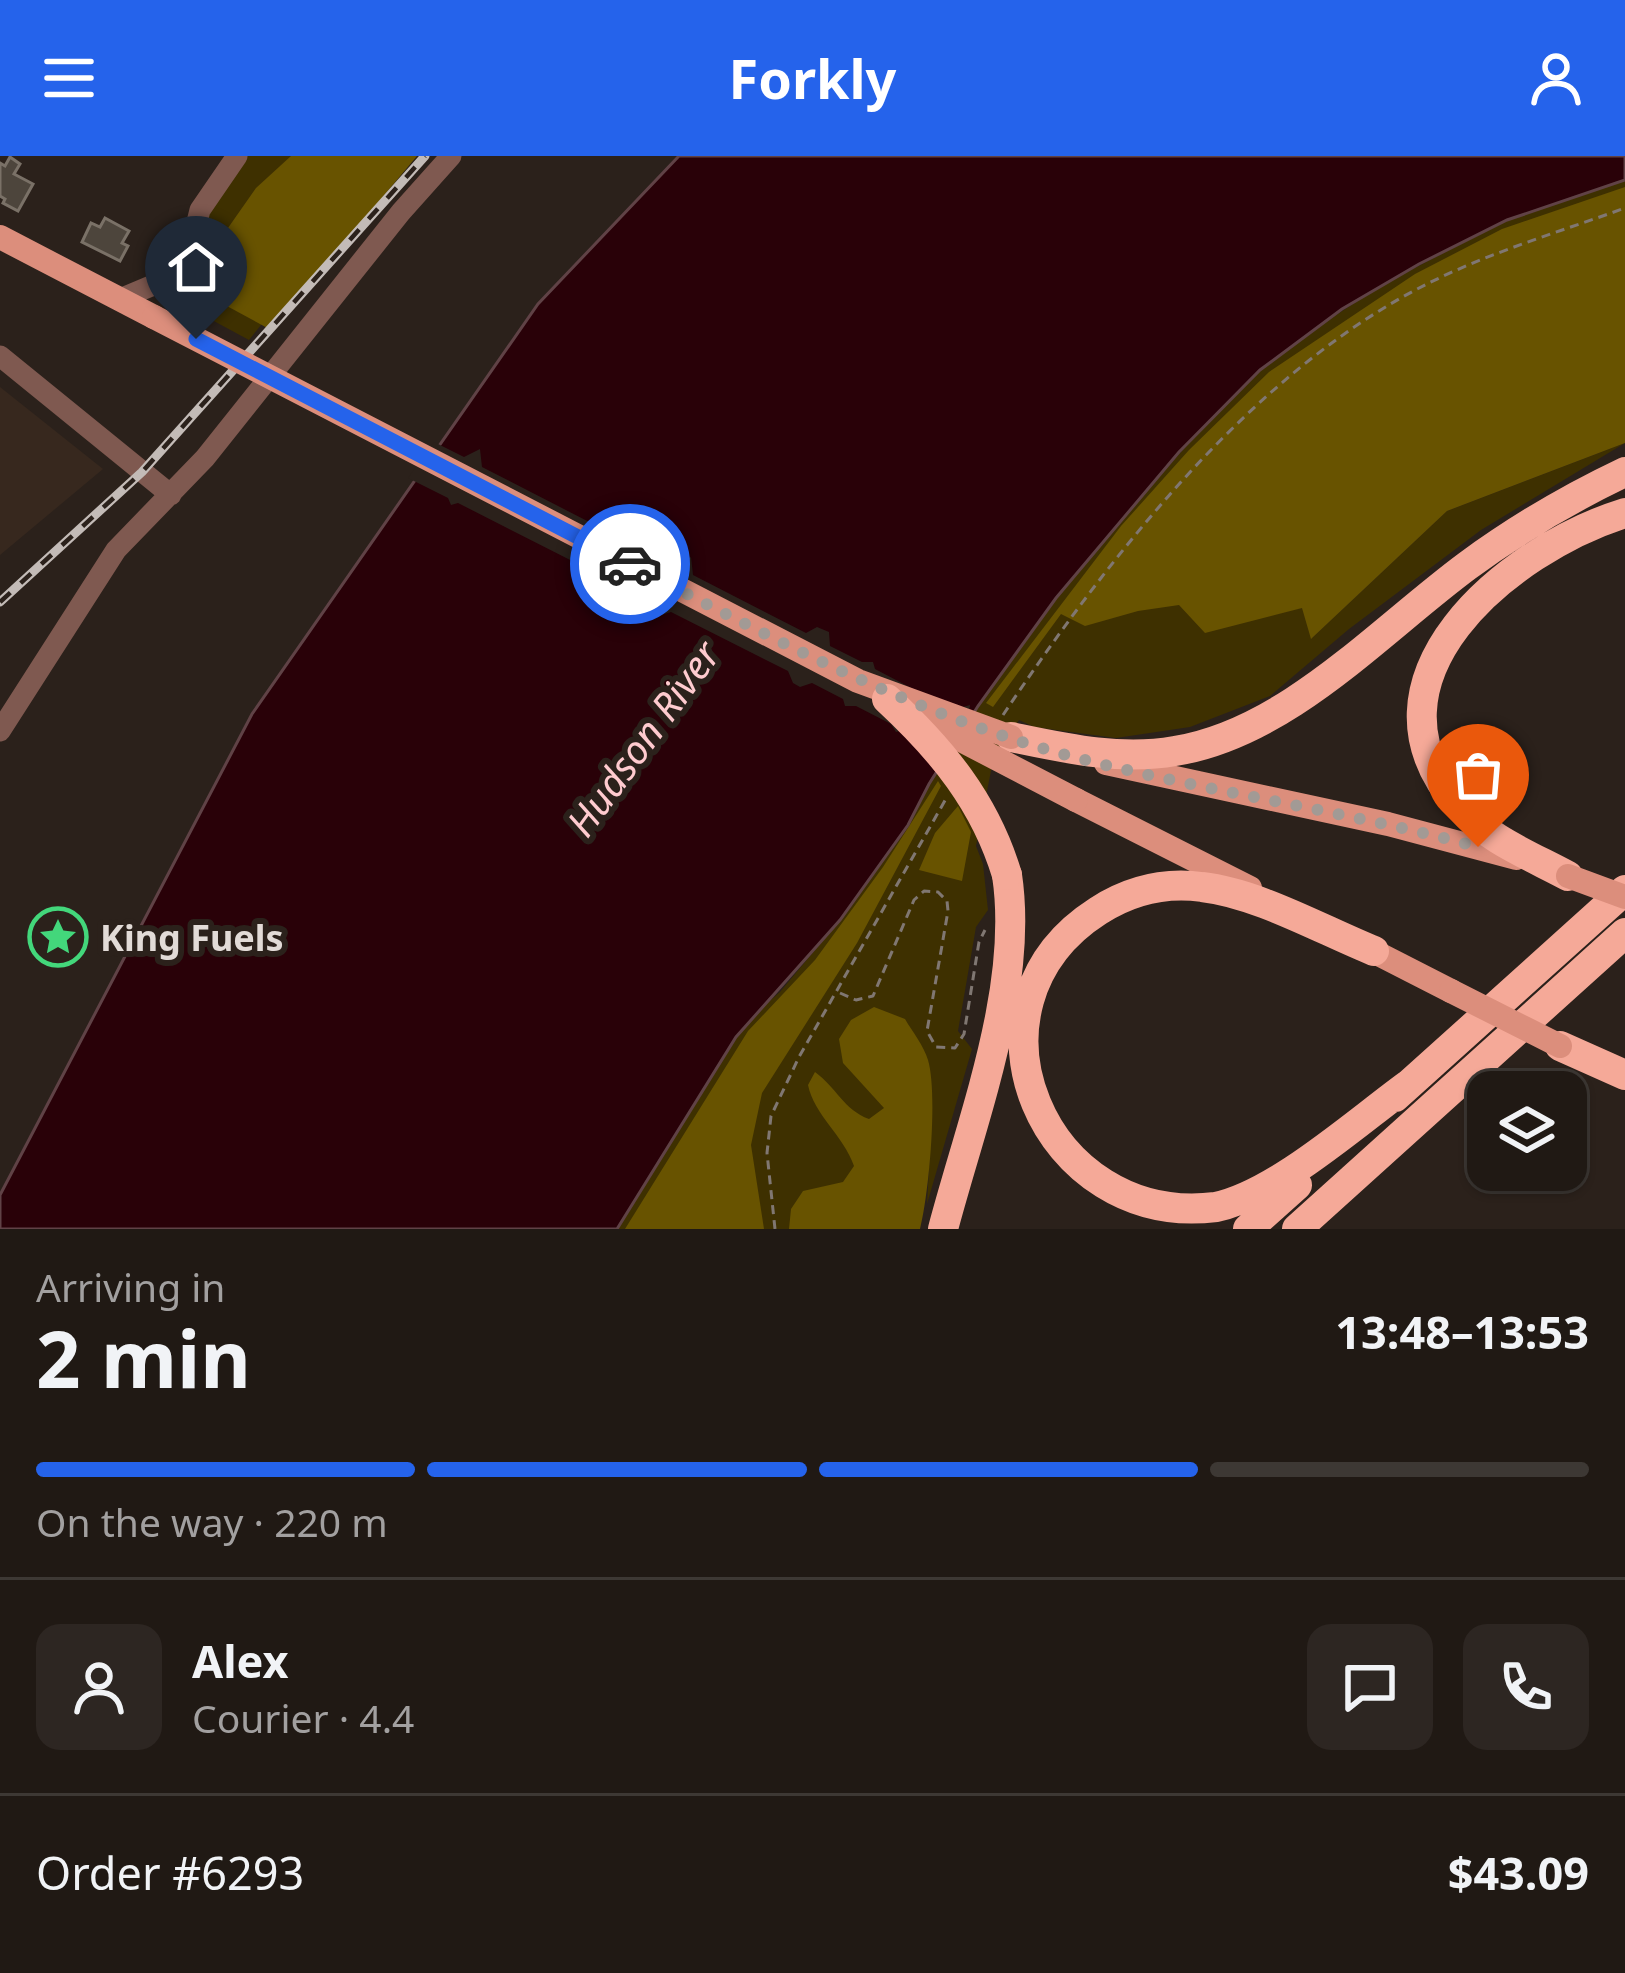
<!DOCTYPE html>
<html lang="en">
<head>
<meta charset="utf-8">
<style>
  body { margin:0; font-family:"Noto Sans",sans-serif; background:#2d2622; color:#f1f3f6; height:100vh; display:flex; flex-direction:column; font-size:45px; white-space:nowrap }
  * { box-sizing:border-box; margin:0 }
  p { font-size:39px; color:#a2a0a0 }
  .icon { flex:none; width:66px; height:66px; fill:none; stroke:currentColor; stroke-width:2; stroke-linecap:round; stroke-linejoin:round }
  .map { position:relative; height:1073px; overflow:hidden }
  .sheet { display:flex; flex-direction:column; background:#201914; flex:1 }
  .sheet>* { flex:none }
  .buttons { position:absolute; left:1467px; top:915px; display:grid; gap:24px }
  .buttons a { display:grid; place-items:center; width:120px; height:120px; border-radius:24px; background:#201914; box-shadow:0 3px 9px #0004,0 0 0 3px #3d3834; font-size:60px }
  .pin { position:absolute; display:grid; place-items:center; width:102px; height:102px; color:#fff; margin:-123px -51px; border-radius:50% 50% 50% 0; rotate:-45deg; box-shadow:0 0 12px #0007 }
  .pin .icon { rotate:45deg }
  .courier { position:absolute; display:grid; place-items:center; width:120px; height:120px; margin:-60px; border:9px solid #2563eb; border-radius:50%; background:#fff; color:#222; box-shadow:0 3px 15px #0007 }
  .headline em { font-style:normal; font-weight:700 }
  .headline div { display:flex; flex-direction:column-reverse }
  .headline { display:flex; align-items:center; justify-content:space-between; height:204px; padding:0 36px }
  h1 { font-size:78px; font-weight:700; line-height:90px }
  .bar { display:grid; grid-template-columns:repeat(4,1fr); gap:18px 12px; align-content:center; height:144px; padding:0 36px }
  .bar i { height:15px; border-radius:9px; background:#3d3834 }
  .bar .selected { background:#2563eb }
  .bar p { grid-column:span 4 }
  .line { display:flex; align-items:center; gap:30px; padding:0 36px; border-top:3px solid #3d3834 }
  .line div { flex:1 }
  .round { display:grid; place-items:center; flex:none; width:126px; height:126px; border-radius:24px; background:#2d2622 }
  header { display:flex; justify-content:space-between; align-items:center; height:156px; padding:0 36px; background:#2563eb; color:#fff; font-size:54px; font-weight:700 }
  .map>svg:first-child { display:block }
  .built { fill:#37281e }
  .green { fill:#3e3000 }
  .forest { fill:#685300 }
  .water { fill:#290108; stroke:#604246; stroke-width:3 }
  .pier { fill:#2b211b }
  .building { fill:#4d453c; stroke:#7a7167; stroke-width:3 }
  .lines { fill:none; stroke-linecap:round; stroke-linejoin:round }
  .path { stroke:#807772; stroke-width:3; stroke-dasharray:9 6; stroke-linecap:butt }
  .minor { stroke:#7f5950; stroke-width:21 }
  .major { stroke:#dc8e7c; stroke-width:24 }
  .highway { stroke:#f5a998; stroke-width:30 }
  .rail-casing { stroke:#c3bbb7; stroke-width:9 }
  .rail { stroke:#2b211b; stroke-width:4.5; stroke-dasharray:14; stroke-linecap:butt }
  .major-bridge { stroke:#dc8e7c; stroke-width:24 }
  .highway-bridge { stroke:#f5a998; stroke-width:30 }
  .done { stroke:#a29a95; stroke-width:12; stroke-dasharray:0 21.6 }
  .route { stroke:#2563eb; stroke-width:15 }
  .labels { text-anchor:middle; dominant-baseline:central; stroke-width:12; stroke-linejoin:round; paint-order:stroke }
  .poi-label { font-size:36px; font-weight:bold; fill:#e2dbd7; stroke:#2b211b; text-anchor:start }
  .water-label { font-size:39px; font-style:italic; fill:#ffcbcf; stroke:#2b211b }
</style>
</head>
<body>
<header><svg class="icon" aria-label="menu" viewBox="0 0 24 24"><path d="M4 6h16M4 12h16M4 18h16"/></svg>Forkly<svg class="icon" aria-label="person" viewBox="0 0 24 24"><circle cx="12" cy="8" r="4"/><path d="M4 21q1-7 8-7t8 7"/></svg></header>
<div class="map">
<svg width="1625" height="1073" viewBox="0 0 1625 1073">
  <rect width="100%" height="100%" fill="#2b211b"/>
  <path class="built" d="M0,231l103,82 -103,86z"/>
  <path class="green" d="M246,0h97l-27,100 -67,84 -89,-48 44,-79z
    M1625,24v228l-59,23 -293,184 30,-8 9,31 135,-127 178,-68 -144,87 -132,99 -79,67 -80,31 -74,11 -82,-11 -15,-7 -27,46 -16,80 7,18 5,46 -12,17 -18,104 14,18 -45,155 4,-73 -28,98h-286l94,-155 41,-58 28,-24 60,-72 68,-95 21,-41 49,-78 78,-108 38,-49 114,-127 52,-52 32,-26 90,-59 125,-65z"/>
  <path class="forest" d="M291,0h126l-146,174 -83,-45 68,-97z
    M1625,31v256l-178,68 -136,128 -9,-31 -97,25 -26,-28 -41,6 -53,15 -24,-12 -68,93 -7,-4 135,-177 68,-76 80,-78 146,-98 87,-45z
    M938,625l3,5 -84,157 -95,150 -11,52 13,84h-139l123,-198 67,-71 68,-93z
    M958,650l13,26 -9,49 -43,-11 16,-37z
    M874,851l31,12c7,12 19,27 23,41 10,34 1,134 -8,169h-131l2,-20 12,-18 40,-9 11,-16c-10,-30 -40,-51 -46,-81l7,-13c21,15 29,38 54,47l15,-11 -41,-45 -4,-24 12,-19z"/>
  <path class="water" d="M679,0h946v24l-118,40 -88,44 -77,45 -82,61 -81,82 -123,146 -78,108 -49,78 -21,41 -68,95 -104,117 -119,192h-617v-34l252,-481 286,-410z"/>
  <path class="pier" d="M434,286l30,15 16,-8 2,18 193,99 16,-9 2,18 113,58 11,-6 12,5 1,14 32,16h11l2,7 44,23 40,16 11,-3 -1,7 -73,20 -5,-8 -35,-18h-11l-2,-7 -31,-16 -12,4 -7,-4 -5,-12 -117,-59 -10,3 -4,-11 -199,-101 -7,2 -3,-7 -40,-20z"/>
  <path class="building" d="M10,1l10,7 -6,10 19,10 -15,27 -15,-8 2,-4 -5,-3v-33l5,3z
    M105,62l24,13 -7,12 6,3 -8,15 -38,-19 9,-19 9,4z"/>
  <g class="lines">
    <path class="path" d="M1003,559c107,-160 251,-345 426,-432 62,-31 130,-51 196,-75
      M840,837l16,7 17,-4 41,-96 10,-9 14,1 9,9 1,10 -21,120 9,16 19,1 9,-14 15,-92 6,-12
      M775,1073l-8,-76 4,-37 28,-59 148,-260"/>
    <path class="minor" d="M120,143l31,-13 30,-21 11,-23 8,-32 37,-54
      M0,200l171,139
      M0,575l116,-181 89,-92 196,-246 50,-56"/>
    <path class="major" d="M0,81l154,80
      M1106,607l282,61 128,34
      M1076,644l174,88
      M1361,789l90,46"/>
    <path class="highway" d="M1011,581c53,11 109,24 164,14 112,-18 203,-119 292,-185 49,-36 103,-68 158,-94
      M1568,720c-37,-20 -81,-37 -108,-69 -113,-127 49,-258 165,-294
      M1374,795c-52,-21 -117,-58 -172,-64 -37,-5 -73,4 -104,24 -150,96 -54,318 118,296 61,-13 141,-85 192,-122
      M1560,890l65,29
      M1395,941l230,-207
      M943,1073c29,-110 81,-241 64,-354
      M1248,1073l49,-44
      M1297,1073l328,-296"/>
    <defs>
      <path id="rail" d="M0,446l142,-130 283,-316"/>
    </defs>
    <use href="#rail" class="rail-casing"/>
    <use href="#rail" class="rail"/>
    <path class="major-bridge" d="M154,161l704,364 153,56
      M915,560l161,84
      M1568,720l57,21
      M1451,835l109,55"/>
    <path class="highway-bridge" d="M887,543c55,51 98,103 120,176"/>
  </g>
  <g class="lines">
    <path class="done" d="M630,408c143,75 279,148 436,191 136,36 276,55 412,92"/>
    <path class="route" d="M196,183l434,225"/>
  </g>
  <defs>
    <symbol id="sight-ring" viewBox="-11 -11 22 22"><circle r="9.5" fill="#2b211b" stroke="#43d77b" stroke-width="1.5"/><path d="M0-6L1.8-2.2L6-1.7L2.9 1.2L3.7 5.4L0 3.3L-3.7 5.4L-2.9 1.2L-6-1.7L-1.8-2.2Z" fill="#43d77b"/></symbol>
  </defs>
  <g fill-rule="evenodd">
    <use href="#sight-ring" x="25" y="748" width="66" height="66"/>
  </g>
  <g class="labels">
    <g class="poi-label">
      <text x="100" y="781">King Fuels</text>
    </g>
    <g class="water-label">
      <text transform="translate(642 582) rotate(-54)">Hudson River</text>
    </g>
  </g>
</svg>
<div class="buttons">
<a><svg class="icon" aria-label="layers" viewBox="0 0 24 24"><path d="M12 4l9 5-9 5-9-5zM3 14l9 5 9-5"/></svg></a>
</div>
<div class="pin" style="left:1478px;top:691px;background:#ea580c"><svg class="icon" aria-label="bag" viewBox="0 0 24 24"><path d="M5 8h14l-1 12H6zM9 8a3 3 0 0 1 6 0"/></svg></div>
<div class="pin" style="left:196px;top:183px;background:#1f2937"><svg class="icon" aria-label="home" viewBox="0 0 24 24"><path d="M3 11l9-7 9 7M6 9v11h12V9"/></svg></div>
<div class="courier" style="left:630px;top:408px"><svg class="icon" aria-label="car" viewBox="0 0 24 24"><path d="M5 17H2v-5l4-1 3-4h7l3 4 3 1v5h-3M9 17h6M6 11h13"/><circle cx="7" cy="17" r="2"/><circle cx="17" cy="17" r="2"/></svg></div>
</div>
<section class="sheet">
<div class="headline"><div><h1>2 min</h1><p>Arriving in</p></div><em>13:48–13:53</em></div>
<div class="bar"><i class="selected"></i><i class="selected"></i><i class="selected"></i><i></i><p>On the way · 220 m</p></div>
<div class="line" style="height:216px"><a class="round"><svg class="icon" aria-label="person" viewBox="0 0 24 24"><circle cx="12" cy="8" r="4"/><path d="M4 21q1-7 8-7t8 7"/></svg></a><div><b>Alex</b><p>Courier · 4.4</p></div><a class="round"><svg class="icon" aria-label="chat" viewBox="0 0 24 24"><path d="M4 5h16v11H9l-5 4z"/></svg></a><a class="round"><svg class="icon" aria-label="phone" viewBox="0 0 24 24"><path d="M5 4h4l2 5-3 2q2 4 5 5l2-3 5 2v4C11 20 4 13 5 4z"/></svg></a></div>
<div class="line" style="height:156px"><div>Order #6293</div><b>$43.09</b></div>
</section>
</body>
</html>
